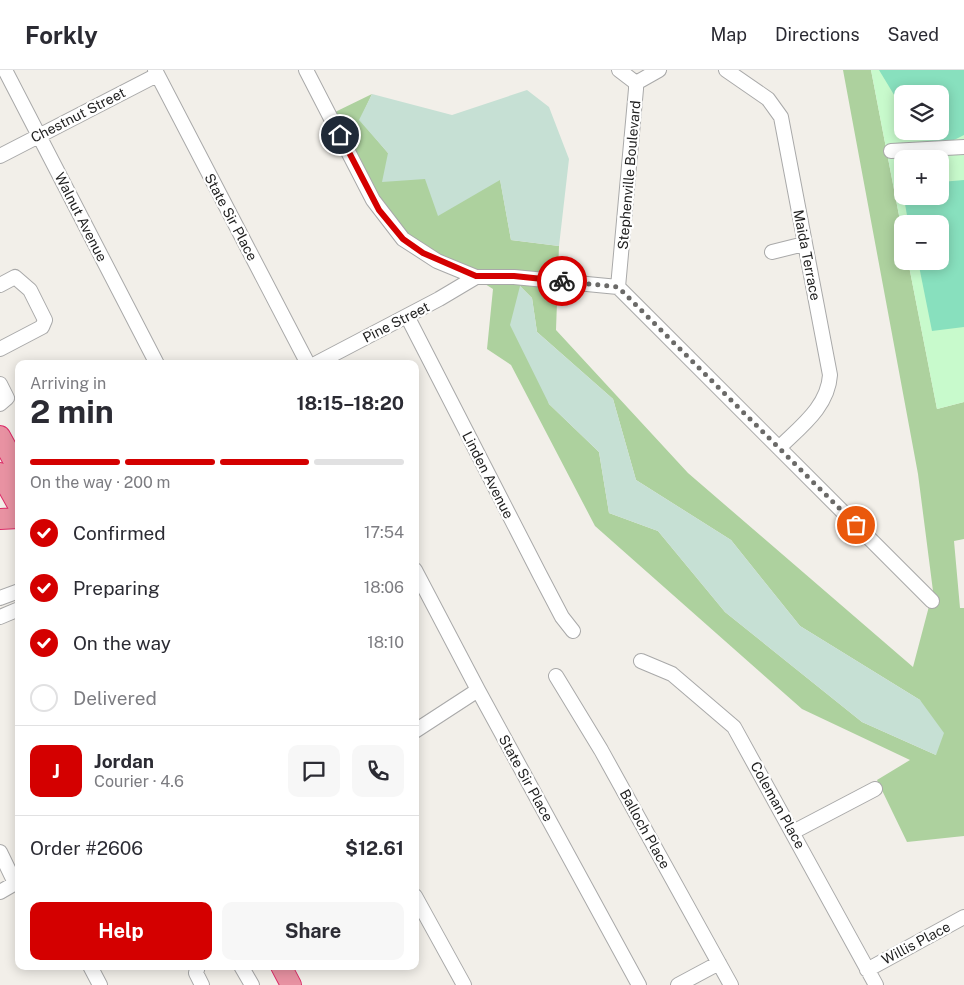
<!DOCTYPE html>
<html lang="en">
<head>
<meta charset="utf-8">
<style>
  body { margin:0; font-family:"Public Sans",sans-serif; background:#f7f7f7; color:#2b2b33; height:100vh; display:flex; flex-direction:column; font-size:19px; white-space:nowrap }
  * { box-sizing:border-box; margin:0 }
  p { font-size:16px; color:#7c7c81 }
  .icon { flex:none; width:28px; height:28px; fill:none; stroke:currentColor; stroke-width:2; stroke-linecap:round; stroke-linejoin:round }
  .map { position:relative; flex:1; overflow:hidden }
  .side { position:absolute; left:15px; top:290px; width:404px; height:610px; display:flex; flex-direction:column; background:#fff; border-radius:10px; box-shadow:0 2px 12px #0003 }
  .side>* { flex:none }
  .fabs { position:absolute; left:894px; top:15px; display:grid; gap:10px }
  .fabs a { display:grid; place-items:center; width:55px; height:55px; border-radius:10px; background:#fff; box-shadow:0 2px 12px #0003; font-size:25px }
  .pin { position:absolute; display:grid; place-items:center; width:42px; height:42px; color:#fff; margin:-21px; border:2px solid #fff; border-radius:50%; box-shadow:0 1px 5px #0007 }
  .courier { position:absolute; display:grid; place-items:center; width:50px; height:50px; margin:-25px; border:4px solid #d40000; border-radius:50%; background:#fff; color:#222; box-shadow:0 1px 6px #0007 }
  .overview em { font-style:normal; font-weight:700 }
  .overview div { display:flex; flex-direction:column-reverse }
  .overview { display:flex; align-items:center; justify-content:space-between; height:85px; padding:0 15px }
  h1 { font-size:32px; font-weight:700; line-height:38px }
  .bar { display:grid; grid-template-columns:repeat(4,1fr); gap:8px 5px; align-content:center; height:60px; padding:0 15px }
  .bar i { height:6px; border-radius:4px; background:#e1e1e2 }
  .bar .current { background:#d40000 }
  .bar p { grid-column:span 4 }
  .line { display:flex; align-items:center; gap:12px; padding:0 15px; border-top:1px solid #e1e1e2 }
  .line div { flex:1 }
  .round { display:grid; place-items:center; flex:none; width:52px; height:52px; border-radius:10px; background:#f7f7f7 }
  ol { padding:0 15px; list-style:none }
  li { display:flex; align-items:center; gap:15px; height:55px }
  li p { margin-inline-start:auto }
  li .icon { padding:5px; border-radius:50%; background:#d40000; color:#fff; stroke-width:4 }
  li:last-child { color:#7c7c81 }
  li i { width:28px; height:28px; border:2px solid #e1e1e2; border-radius:50% }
  .button { display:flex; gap:10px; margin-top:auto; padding:10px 15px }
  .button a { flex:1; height:58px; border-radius:10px; background:#d40000; color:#fff; font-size:20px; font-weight:700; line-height:58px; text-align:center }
  .button a+a { background:#f7f7f7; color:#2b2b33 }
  header { display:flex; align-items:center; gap:30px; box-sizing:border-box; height:70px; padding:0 25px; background:#fff; border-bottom:1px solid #e1e1e2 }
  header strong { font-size:24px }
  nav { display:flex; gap:28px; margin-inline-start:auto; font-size:18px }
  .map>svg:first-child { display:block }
  .forest { fill:#add19e; fill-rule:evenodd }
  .wetland { fill:#c6e0d4 }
  .park { fill:#c8facc; fill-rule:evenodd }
  .pitch { fill:#88e0be }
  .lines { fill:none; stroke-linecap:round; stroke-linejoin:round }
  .minor-casing { stroke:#a9a9a9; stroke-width:16 }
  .highway-casing { stroke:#dc2a67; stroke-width:22 }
  .minor { stroke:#fff; stroke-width:14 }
  .highway { stroke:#e892a2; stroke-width:20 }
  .done { stroke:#6b6a68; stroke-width:5; stroke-dasharray:0 9 }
  .route { stroke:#d40000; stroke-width:6 }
  .labels { text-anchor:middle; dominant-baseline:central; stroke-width:4.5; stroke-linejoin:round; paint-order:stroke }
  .street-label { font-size:14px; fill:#222; stroke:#fff }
</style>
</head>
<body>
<header>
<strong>Forkly</strong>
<nav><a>Map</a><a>Directions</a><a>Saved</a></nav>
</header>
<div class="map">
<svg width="964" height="915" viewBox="0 0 964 915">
  <rect width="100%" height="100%" fill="#f2efe9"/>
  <path class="forest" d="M843,0h28l31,161v30h6l29,148 27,-7v137l-10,2 6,67h4v228l-57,6 -30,-62 33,-20 -108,-51 -207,-183 -84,-161 -24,-16 6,-60 -96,-60 -66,-115 41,-20 -12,26 28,33 37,26h75l11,61 48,6 -3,84 132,143 225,194 20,-76 -15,-117zM520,216l12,12 5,34 76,67 23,81 95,60 69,86 120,74 16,55 -74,-33 -137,-110 -67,-81 -49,-18 -10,-61 -50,-48z"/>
  <path class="wetland" d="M527,20l22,17 20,52 -10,87 -48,-6 -11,-60 -62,36 -13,-37 -43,3 6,-29 -29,-33 13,-26 80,21z
    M520,216l12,12 5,34 76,67 23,81 95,60 69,86 120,74 24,33 -8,22 -74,-33 -137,-110 -67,-81 -49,-18 -10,-61 -50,-48 -39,-79z"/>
  <path class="park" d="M871,0h93v332l-27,7 -29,-148h32v-37h-38v7zM902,24h38v37h-38zM902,89h38v37h-38z"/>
  <path class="pitch" d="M879,0h85v65l-16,8 -1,-2 -28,-1 -7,-9h28v-37h-38v14z
    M940,110l1,2 23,-2v147l-32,4 -14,-70h22v-37h-29v-3h-3l-3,-17h3l-1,-8h33z"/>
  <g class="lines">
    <defs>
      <path id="minor" d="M5,0l152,294
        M155,0l153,294
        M306,0l67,130 30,39 34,22 39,16h38l104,10 314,314
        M726,0l42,29 13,18 49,258c-2,32 -30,52 -51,73
        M636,13l23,-13
        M891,81l73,-4
        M0,86l157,-81
        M772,182l32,-8
        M0,215l15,-8 15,13 15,30 -3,7 -42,22
        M618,217l18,-198v-6l-17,-13
        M407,246l133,259 22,42 11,14
        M315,294l124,-65 37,-22
        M0,314l7,14 -7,6
        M415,500l63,120 161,295
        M0,528l19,-7
        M0,547l19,-8
        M641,591l31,13 62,53 142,258
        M556,606l45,74 130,235
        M415,661l63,-41
        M793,762l82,-43
        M0,782l15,31
        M0,822l19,-11
        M415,826l49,89
        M90,896l10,19
        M198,896l-2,7 6,12
        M241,896l11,19
        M867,900l97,-53
        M678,915l41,-22"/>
      <path id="highway" d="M0,366l19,35
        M0,403l19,34
        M0,449l19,-1
        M281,896l10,19"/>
    </defs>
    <use href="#minor" class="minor-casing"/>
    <use href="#highway" class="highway-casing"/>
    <use href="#minor" class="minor"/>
    <use href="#highway" class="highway"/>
  </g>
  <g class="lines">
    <path class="done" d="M562,211l56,6 238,238"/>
    <path class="route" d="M340,65l39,75 24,29 20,14 53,23h38l48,5"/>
  </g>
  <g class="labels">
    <g class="street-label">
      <text transform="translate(78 45) rotate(-27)">Chestnut Street</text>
      <text transform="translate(629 105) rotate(-85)">Stephenville Boulevard</text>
      <text transform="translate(81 147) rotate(63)">Walnut Avenue</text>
      <text transform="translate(231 147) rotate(62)">State Sir Place</text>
      <text transform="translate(807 185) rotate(79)">Maida Terrace</text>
      <text transform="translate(396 252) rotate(-27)">Pine Street</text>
      <text transform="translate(488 405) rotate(63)">Linden Avenue</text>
      <text transform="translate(526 708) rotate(61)">State Sir Place</text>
      <text transform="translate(778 735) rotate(61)">Coleman Place</text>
      <text transform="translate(645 759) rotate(61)">Balloch Place</text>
      <text transform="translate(916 873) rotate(-28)">Willis Place</text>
    </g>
  </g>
</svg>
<div class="fabs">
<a><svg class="icon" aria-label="layers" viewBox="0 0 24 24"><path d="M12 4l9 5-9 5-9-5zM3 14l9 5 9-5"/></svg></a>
<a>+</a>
<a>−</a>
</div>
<div class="pin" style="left:856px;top:455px;background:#ea580c"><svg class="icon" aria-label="bag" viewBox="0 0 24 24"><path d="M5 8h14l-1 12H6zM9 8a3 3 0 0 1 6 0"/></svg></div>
<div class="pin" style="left:340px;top:65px;background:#1f2937"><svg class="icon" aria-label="home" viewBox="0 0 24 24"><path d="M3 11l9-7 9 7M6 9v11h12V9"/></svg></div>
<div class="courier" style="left:562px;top:211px"><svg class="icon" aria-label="bike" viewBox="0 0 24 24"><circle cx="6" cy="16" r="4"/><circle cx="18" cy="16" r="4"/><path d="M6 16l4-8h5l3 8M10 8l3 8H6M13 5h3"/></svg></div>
<section class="side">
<div class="overview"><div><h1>2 min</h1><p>Arriving in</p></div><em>18:15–18:20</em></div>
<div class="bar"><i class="current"></i><i class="current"></i><i class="current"></i><i></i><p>On the way · 200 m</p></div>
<ol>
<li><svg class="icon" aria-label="check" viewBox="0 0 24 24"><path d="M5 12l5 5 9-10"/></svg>Confirmed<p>17:54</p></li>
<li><svg class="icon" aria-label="check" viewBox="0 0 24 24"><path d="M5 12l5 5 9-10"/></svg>Preparing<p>18:06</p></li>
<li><svg class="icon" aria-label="check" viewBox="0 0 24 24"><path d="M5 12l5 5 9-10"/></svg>On the way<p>18:10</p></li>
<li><i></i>Delivered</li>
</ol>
<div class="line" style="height:90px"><b class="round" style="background:#d40000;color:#fff">J</b><div><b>Jordan</b><p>Courier · 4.6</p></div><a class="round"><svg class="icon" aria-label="chat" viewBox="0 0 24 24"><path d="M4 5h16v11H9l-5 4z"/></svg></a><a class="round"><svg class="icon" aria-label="phone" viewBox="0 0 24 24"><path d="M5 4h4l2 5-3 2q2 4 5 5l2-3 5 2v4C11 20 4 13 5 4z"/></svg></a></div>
<div class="line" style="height:65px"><div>Order #2606</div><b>$12.61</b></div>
<div class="button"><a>Help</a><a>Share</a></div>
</section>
</div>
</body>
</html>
